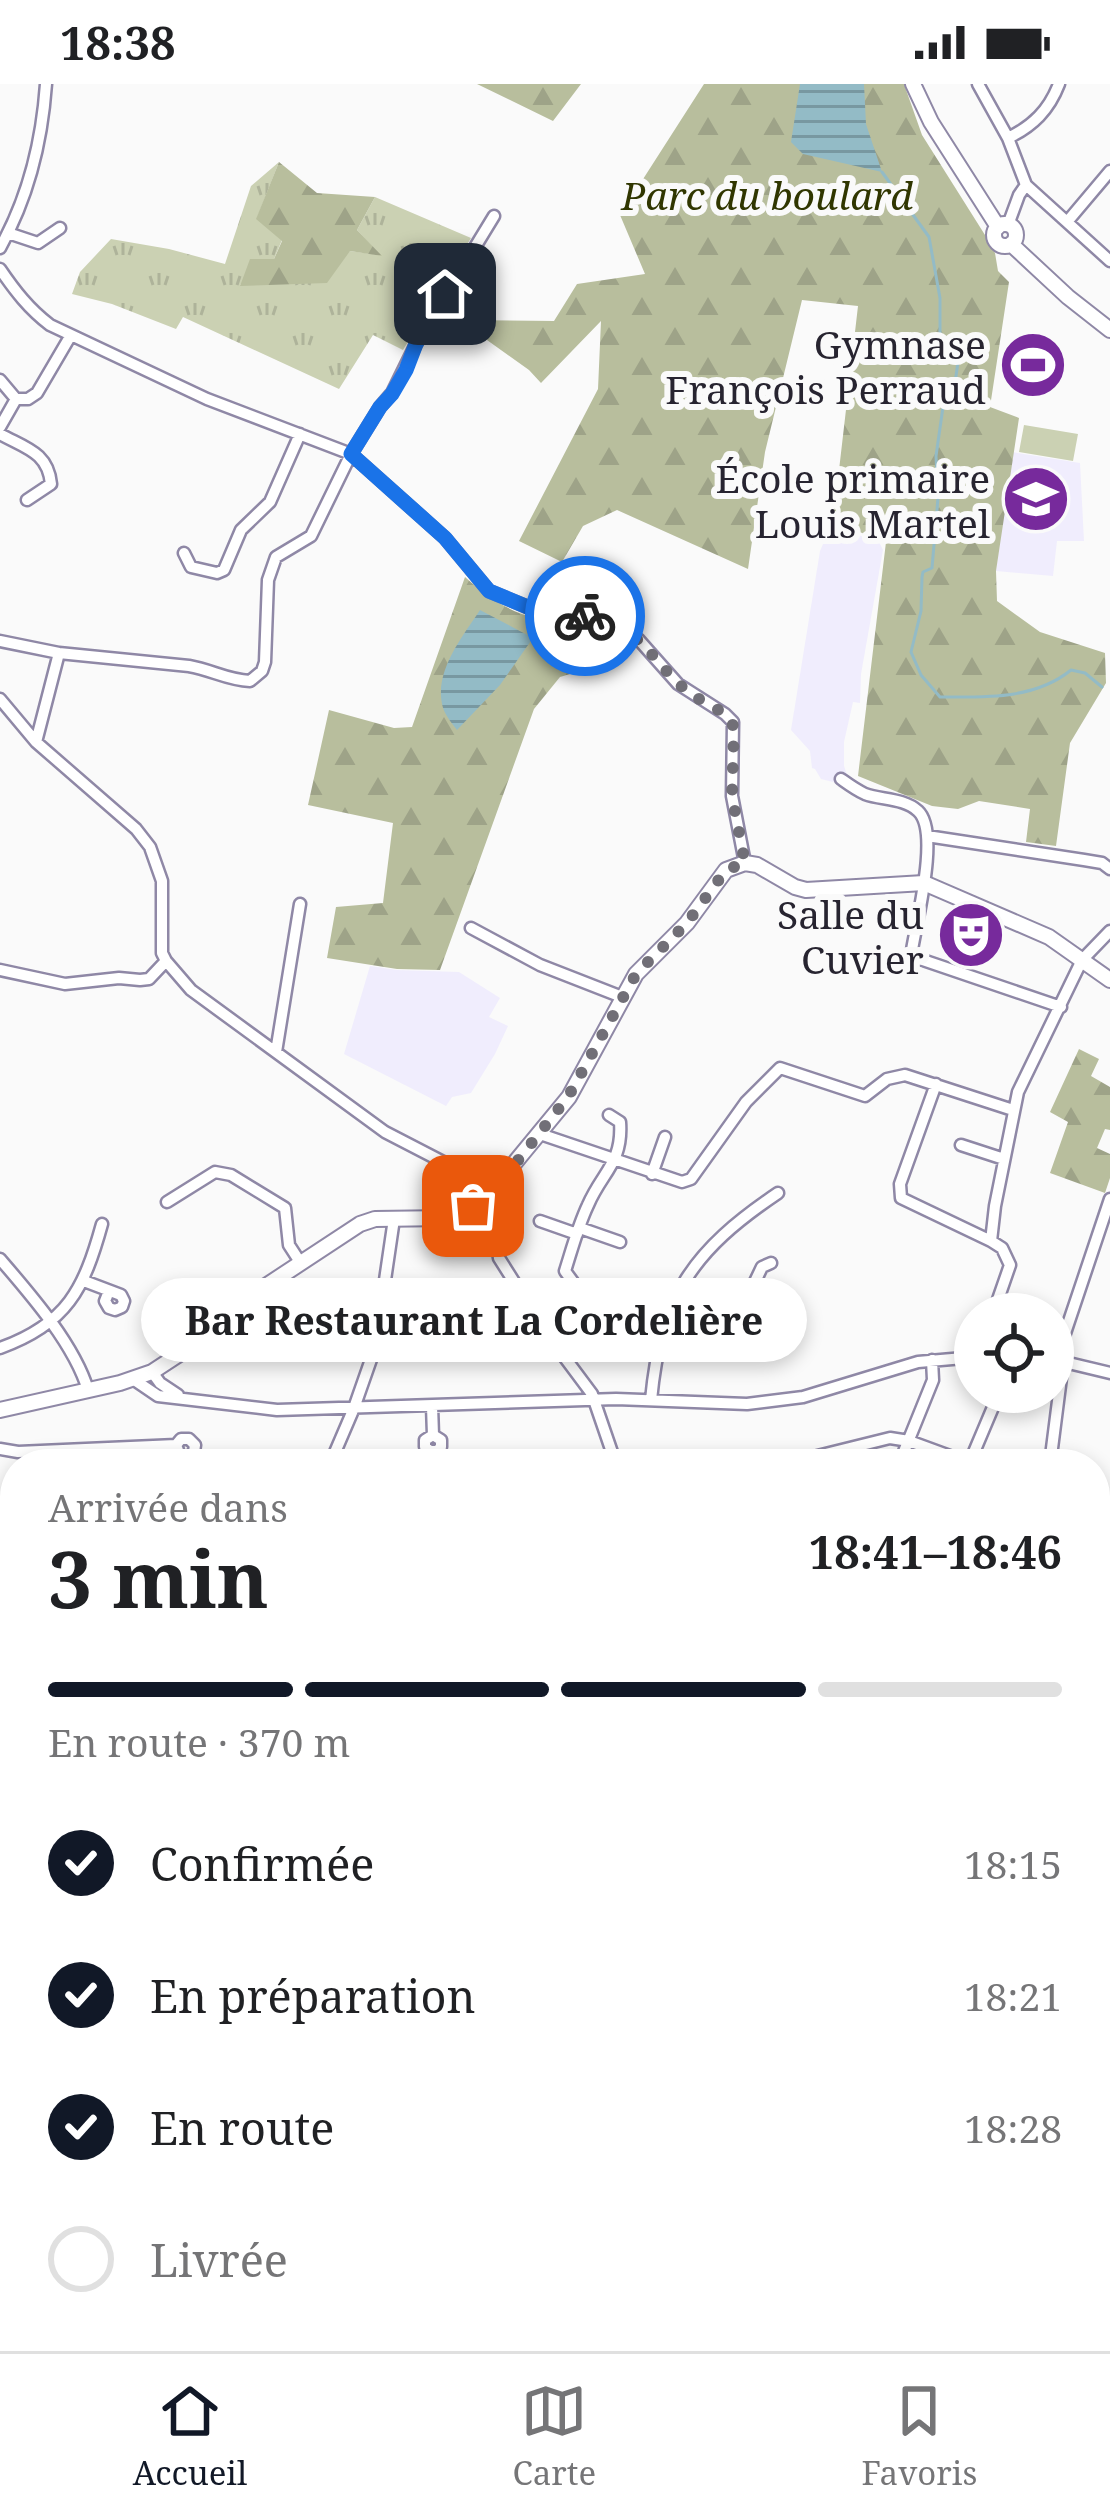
<!DOCTYPE html>
<html lang="fr">
<head>
<meta charset="utf-8">
<style>
  body { margin:0; font-family:"Noto Serif",serif; background:#f2f2f2; color:#202124; height:100vh; display:flex; flex-direction:column; font-size:45px; white-space:nowrap }
  * { box-sizing:border-box; margin:0 }
  p { font-size:39px; color:#757577 }
  .icon { flex:none; width:66px; height:66px; fill:none; stroke:currentColor; stroke-width:2; stroke-linecap:round; stroke-linejoin:round }
  .map { position:relative; flex:1; overflow:hidden }
  .sheet { position:absolute; left:0px; top:1365px; width:1110px; height:903px; display:flex; flex-direction:column; background:#fff; border-radius:48px 48px 0 0; box-shadow:0 6px 18px #0003 }
  .sheet>* { flex:none }
  .tools { position:absolute; left:954px; top:1209px; display:grid; gap:24px }
  .tools a { display:grid; place-items:center; width:120px; height:120px; border-radius:50%; background:#fff; box-shadow:0 6px 18px #0003; font-size:60px }
  .pin { position:absolute; display:grid; place-items:center; width:102px; height:102px; color:#fff; margin:-51px; border-radius:24px; box-shadow:0 6px 18px #0006 }
  .courier { position:absolute; display:grid; place-items:center; width:120px; height:120px; margin:-60px; border:9px solid #1a73e8; border-radius:50%; background:#fff; color:#222; box-shadow:0 3px 15px #0007 }
  .bubble { position:absolute; height:84px; border-radius:42px; background:#fff; box-shadow:0 6px 18px #0003; font-size:39px; font-weight:700; line-height:84px; text-align:center }
  .summary em { font-style:normal; font-weight:700 }
  .summary div { display:flex; flex-direction:column-reverse }
  .summary { display:flex; align-items:center; justify-content:space-between; height:204px; padding:0 48px }
  h1 { font-size:78px; font-weight:700; line-height:90px }
  .bar { display:grid; grid-template-columns:repeat(4,1fr); gap:18px 12px; align-content:center; height:144px; padding:0 48px }
  .bar i { height:15px; border-radius:9px; background:#e0e0e0 }
  .bar .current { background:#111827 }
  .bar p { grid-column:span 4 }
  ol { padding:0 48px; list-style:none }
  li { display:flex; align-items:center; gap:36px; height:132px }
  li p { margin-inline-start:auto }
  li .icon { padding:12px; border-radius:50%; background:#111827; color:#fff; stroke-width:4 }
  li:last-child { color:#757577 }
  li i { width:66px; height:66px; border:6px solid #e0e0e0; border-radius:50% }
  .status { display:flex; justify-content:space-between; align-items:center; height:84px; padding:0 60px; background:#fff; direction:ltr }
  .status svg { height:33px; fill:currentColor }
  .tab-bar { display:flex; justify-content:space-around; align-items:center; height:168px; border-top:3px solid #e0e0e0; background:#fff; font-size:33px; color:#757577 }
  .tab-bar a { display:grid; justify-items:center; gap:6px }
  .tab-bar .current { color:#111827 }
  .map>svg:first-child { display:block }
  .built { fill:#f0edfd }
  .grass { fill:url(#grass-tufts) }
  .forest { fill:url(#forest-firs) }
  .pitch { fill:#cbd1b3 }
  .water { fill:url(#water-rules) }
  .lines { fill:none; stroke-linecap:round; stroke-linejoin:round }
  .stream { stroke:#93bbc6; stroke-width:3 }
  .minor-casing { stroke:#8f88a6; stroke-width:15 }
  .major-casing { stroke:#8f88a6; stroke-width:18 }
  .minor { stroke:#fff; stroke-width:10 }
  .major { stroke:#fff; stroke-width:14 }
  .done { stroke:#716f77; stroke-width:12; stroke-dasharray:0 21.6 }
  .route { stroke:#1a73e8; stroke-width:15 }
  .labels { text-anchor:middle; dominant-baseline:central; stroke-width:12; stroke-linejoin:round; paint-order:stroke }
  .park-label { font-size:39px; font-style:italic; fill:#303600; stroke:#fafafa }
  .poi-label { font-size:39px; fill:#272430; stroke:#fafafa; text-anchor:end }
</style>
</head>
<body>
<div class="status"><b>18:38</b><svg viewBox="0 0 49 12"><path d="M0 12V9h3v3zM5 12V6h3v6zM10 12V3h3v9zM15 12V0h3v12zM26 1h20v11H26zM47 4h2v5h-2z"/></svg></div>
<div class="map">
<svg width="1110" height="2267" viewBox="0 0 1110 2267">
  <defs>
    <pattern id="grass-tufts" width="24" height="20" patternUnits="userSpaceOnUse" patternTransform="scale(3)"><rect width="24" height="20" fill="#cbd1b3"/><path d="M3 7l-1-3M5 7V3M7 7l1-3M15 17l-1-3M17 17v-4M19 17l1-3" fill="none" stroke="#aeb39a"/></pattern>
    <pattern id="forest-firs" width="22" height="20" patternUnits="userSpaceOnUse" patternTransform="scale(3)"><rect width="22" height="20" fill="#b8be9d"/><path d="M5 1l3.5 6h-7zM16 11l3.5 6h-7z" fill="#9ea388"/></pattern>
    <pattern id="water-rules" width="6" height="5" patternUnits="userSpaceOnUse" patternTransform="scale(3)"><rect width="6" height="5" fill="#93bbc6"/><path d="M0 2.5h6" fill="none" stroke="#7898a1"/></pattern>
  </defs>
  <rect width="100%" height="100%" fill="#fafafa"/>
  <path class="built" d="M1012,368l68,11 4,78h-27l-4,35 -57,-5z
    M831,442l48,16 4,8 -22,124 -1,29 -7,-1 -9,40v24l3,9 -10,8 -16,-4 -6,-10 -3,-1 -2,-17 -19,-21 29,-179z
    M370,882l27,4 62,2 41,26 -11,19 19,9 -13,28 -24,39 -19,4 -6,9 -102,-52z"/>
  <path class="grass" d="M279,78l-22,56 25,22 -8,19 -34,26 110,-34 30,4 -23,-25 18,-33 96,41 -68,112 -30,-15 -34,54 -156,-72 -7,12 -64,-25 -40,-10 8,-22 31,-33 58,10 56,15 26,-78z"/>
  <path class="forest" d="M477,0h104l-28,37z
    M704,0h200l18,51 63,100 10,18 3,18 11,11 -19,125 29,11 -23,153 1,30 43,31 65,21 1,30 -36,60 -14,103 -30,-4 4,-33 -51,-8 -21,8 -26,-3 -74,-30 28,-234 -53,-20 25,-216 -56,-6 -37,152 -17,117 -131,-59 -34,16 -21,36 -43,-21 79,-152 3,-68 -60,62 -12,-13 -70,-50 95,1 23,-37 68,-10 -25,-59z
    M279,78l38,31 58,4 -18,33 25,26 -32,-5 -23,32 -87,3 10,-27h24l8,-18 -26,-22z
    M465,493c35,31 59,43 106,46l-12,27 28,19 -27,8 -26,32 -94,261 -43,-1 -70,-11 9,-51 47,-4 10,-80 -85,-18 21,-95 65,18 18,-1z
    M1079,965l20,10 -8,17 19,11v43l-5,-1 -8,19 13,6v24l-5,15 -55,-20 18,-51 -18,-10z
    M0,1811l15,4v172l-15,20z"/>
  <path class="pitch" d="M1025,250l31,8 -8,49 -34,-6z
    M1024,341l54,9 -5,27 -54,-9z"/>
  <path class="water" d="M800,0h64l2,40 16,48 -79,-18 -12,-12z
    M480,526l53,28 -33,47 -43,45c-6,-8 -13,-16 -15,-26 -7,-34 21,-68 38,-94z"/>
  <g class="lines">
    <path class="stream" d="M882,88l47,65 11,61v43l19,14 -6,42 -10,10 -7,49 2,42 -6,70 -9,4 -1,5 -1,34 -10,41 10,23 19,22c45,0 94,3 131,-27l14,3 17,14"/>
    <defs>
      <path id="minor" d="M978,0l30,54 18,47 -7,10 -11,30
        M1008,54c25,-12 41,-28 51,-54
        M1026,101l84,76
        M1067,138l43,-51
        M8,149l30,10 22,-15
        M0,164c28,-50 42,-107 46,-164
        M0,185c15,22 29,40 50,56l157,74 144,55 94,84 44,53 53,22 55,4 16,5 26,18 39,44 47,30 8,8 -1,74 13,67
        M0,296l16,19h12l9,-6 34,-58
        M0,343l16,-28
        M0,350c25,14 48,18 51,50l-24,16
        M184,469l7,14 26,6 7,-3 17,-40 29,-28 30,-68
        M0,557l59,12 130,13c23,4 38,14 61,15l12,-10 3,-9 3,-82 8,-23 35,-21 40,-82 29,-47 12,-14 24,-49 78,-128
        M0,615l36,43 100,87 14,18 12,34v72l4,8 25,29 194,142 89,46 15,16 10,64 46,73 47,63 24,70
        M36,658l23,-89
        M841,695c7,5 15,11 24,15 16,6 39,4 53,17 23,21 -3,115 -7,145l150,51
        M927,752l157,24 18,3 8,6
        M471,844l69,37 82,32
        M0,886l65,14 54,-6 21,2 9,-1 17,-18
        M276,968l24,-148
        M936,1000l-36,100 1,14 90,43
        M540,1050l142,48 9,-3 55,-77 34,-34 85,28 22,-17 18,-4 108,35
        M961,1061l43,14
        M652,1090l13,-37
        M167,1118l48,-30 16,3 54,33 4,37 11,17
        M540,1137l37,13
        M580,1144l40,14
        M0,1175c31,36 74,85 88,131
        M84,1197l37,14 3,6 -2,6 -7,3 -6,-2 -4,-7 4,-10
        M573,1198l-8,-11c7,-22 13,-45 23,-66 14,-33 35,-42 32,-83l-11,-7
        M993,1230l17,-49 -8,-17 -11,-7 4,-35 23,-114 64,-132 28,-29
        M315,1231l39,-22 31,-5
        M662,1246l58,7 10,-3 32,-67 9,-4
        M0,1264c67,-24 84,-59 102,-124
        M1056,1276l54,-161
        M1056,1276l54,13
        M152,1288l8,11 18,12
        M133,1295l25,17 119,14 339,-11 131,5 56,-7 115,-35 57,-5
        M651,1316c10,-104 41,-149 127,-207
        M432,1322l1,29 -8,5v7l5,4h7l4,-4v-7l-8,-5
        M0,1365l18,3 158,-7 5,-6h8l6,6 -1,7 -6,5 -8,-1 -4,-11
        M330,1380l24,-56 21,-60 19,-129
        M785,1380l105,-26 19,3 60,22
        M899,1380l34,-84 -1,-20
        M969,1380l30,-71
        M1050,1380l13,-102
        M1095,1598l15,5
        M76,2267l5,-14
        M154,2267l3,-14
        M566,2267l3,-14"/>
      <path id="major" d="M913,0l18,38 67,105
        M994 151a11 11 0 1 1 22 0a11 11 0 1 1-22 0Z
        M1011,160l57,53 42,33
        M0,1326l120,-27 32,-11 29,-19 62,-52 117,-77 15,-5 73,-1 22,-9 19,-15 80,-97 67,-123 51,-51 39,-53 19,-7 12,2 38,22 11,3 118,-7 125,54 61,43"/>
    </defs>
    <use href="#minor" class="minor-casing"/>
    <use href="#major" class="major-casing"/>
    <use href="#minor" class="minor"/>
    <use href="#major" class="major"/>
  </g>
  <g class="lines">
    <path class="done" d="M473,1122l31,-28 64,-81 68,-123 51,-51 39,-53 19,-7 -13,-67 2,-68c-7,-19 -29,-23 -44,-35 -24,-17 -37,-43 -61,-60 -14,-10 -27,-16 -44,-17"/>
    <path class="route" d="M445,210l-29,50 -10,26 -14,24 -12,13 -29,47 94,84 44,53 53,22 43,3"/>
  </g>
  <defs>
    <symbol id="stadium-disc" viewBox="-11 -11 22 22"><circle r="9.5" fill="#772a9c" stroke="#fafafa"/><path d="M0-5a6.5 5 0 1 0 0 10a6.5 5 0 1 0 0-10ZM-3.5-1.8h7v3.6h-7Z" fill="#fff"/></symbol>
    <symbol id="school-disc" viewBox="-11 -11 22 22"><circle r="9.5" fill="#772a9c" stroke="#fafafa"/><path d="M0-5L7-2L0 1L-7-2ZM-4 1L0 2.5L4 1V4Q0 6-4 4Z" fill="#fff"/></symbol>
    <symbol id="theatre-disc" viewBox="-11 -11 22 22"><circle r="9.5" fill="#772a9c" stroke="#fafafa"/><path d="M-5-5.5Q0-4 5-5.5V0Q5 5 0 6Q-5 5-5 0ZM-3.3-2.5H-1v1.5H-3.3ZM1-2.5H3.3v1.5H1ZM-2.8 1Q0 5.5 2.8 1Z" fill="#fff"/></symbol>
  </defs>
  <g fill-rule="evenodd">
    <use href="#stadium-disc" x="995" y="243" width="76" height="76"/>
    <use href="#school-disc" x="998" y="377" width="76" height="76"/>
    <use href="#theatre-disc" x="933" y="813" width="76" height="76"/>
  </g>
  <g class="labels">
    <g class="park-label">
      <text x="767" y="110">Parc du boulard</text>
    </g>
    <g class="poi-label">
      <text x="986" y="259">Gymnase<tspan x="986" dy="45">François Perraud</tspan></text>
      <text x="990" y="393">École primaire<tspan x="990" dy="45">Louis Martel</tspan></text>
      <text x="924" y="829">Salle du<tspan x="924" dy="45">Cuvier</tspan></text>
    </g>
  </g>
</svg>
<div class="tools">
<a><svg class="icon" aria-label="locate" viewBox="0 0 24 24"><circle cx="12" cy="12" r="6"/><path d="M12 2v4M12 18v4M2 12h4M18 12h4"/></svg></a>
</div>
<div class="pin" style="left:473px;top:1122px;background:#ea580c"><svg class="icon" aria-label="bag" viewBox="0 0 24 24"><path d="M5 8h14l-1 12H6zM9 8a3 3 0 0 1 6 0"/></svg></div>
<div class="pin" style="left:445px;top:210px;background:#1f2937"><svg class="icon" aria-label="home" viewBox="0 0 24 24"><path d="M3 11l9-7 9 7M6 9v11h12V9"/></svg></div>
<div class="courier" style="left:585px;top:532px"><svg class="icon" aria-label="bike" viewBox="0 0 24 24"><circle cx="6" cy="16" r="4"/><circle cx="18" cy="16" r="4"/><path d="M6 16l4-8h5l3 8M10 8l3 8H6M13 5h3"/></svg></div>
<div class="bubble" style="left:141px;top:1194px;width:666px">Bar Restaurant La Cordelière</div>
<section class="sheet">
<div class="summary"><div><h1>3 min</h1><p>Arrivée dans</p></div><em>18:41–18:46</em></div>
<div class="bar"><i class="current"></i><i class="current"></i><i class="current"></i><i></i><p>En route · 370 m</p></div>
<ol>
<li><svg class="icon" aria-label="check" viewBox="0 0 24 24"><path d="M5 12l5 5 9-10"/></svg>Confirmée<p>18:15</p></li>
<li><svg class="icon" aria-label="check" viewBox="0 0 24 24"><path d="M5 12l5 5 9-10"/></svg>En préparation<p>18:21</p></li>
<li><svg class="icon" aria-label="check" viewBox="0 0 24 24"><path d="M5 12l5 5 9-10"/></svg>En route<p>18:28</p></li>
<li><i></i>Livrée</li>
</ol>
</section>
</div>
<nav class="tab-bar">
<a class="current"><svg class="icon" aria-label="home" viewBox="0 0 24 24"><path d="M3 11l9-7 9 7M6 9v11h12V9"/></svg>Accueil</a>
<a><svg class="icon" aria-label="map" viewBox="0 0 24 24"><path d="M3 6l6-2 6 2 6-2v14l-6 2-6-2-6 2zM9 4v14M15 6v14"/></svg>Carte</a>
<a><svg class="icon" aria-label="saved" viewBox="0 0 24 24"><path d="M7 4h10v16l-5-4-5 4z"/></svg>Favoris</a>
</nav>
</body>
</html>
